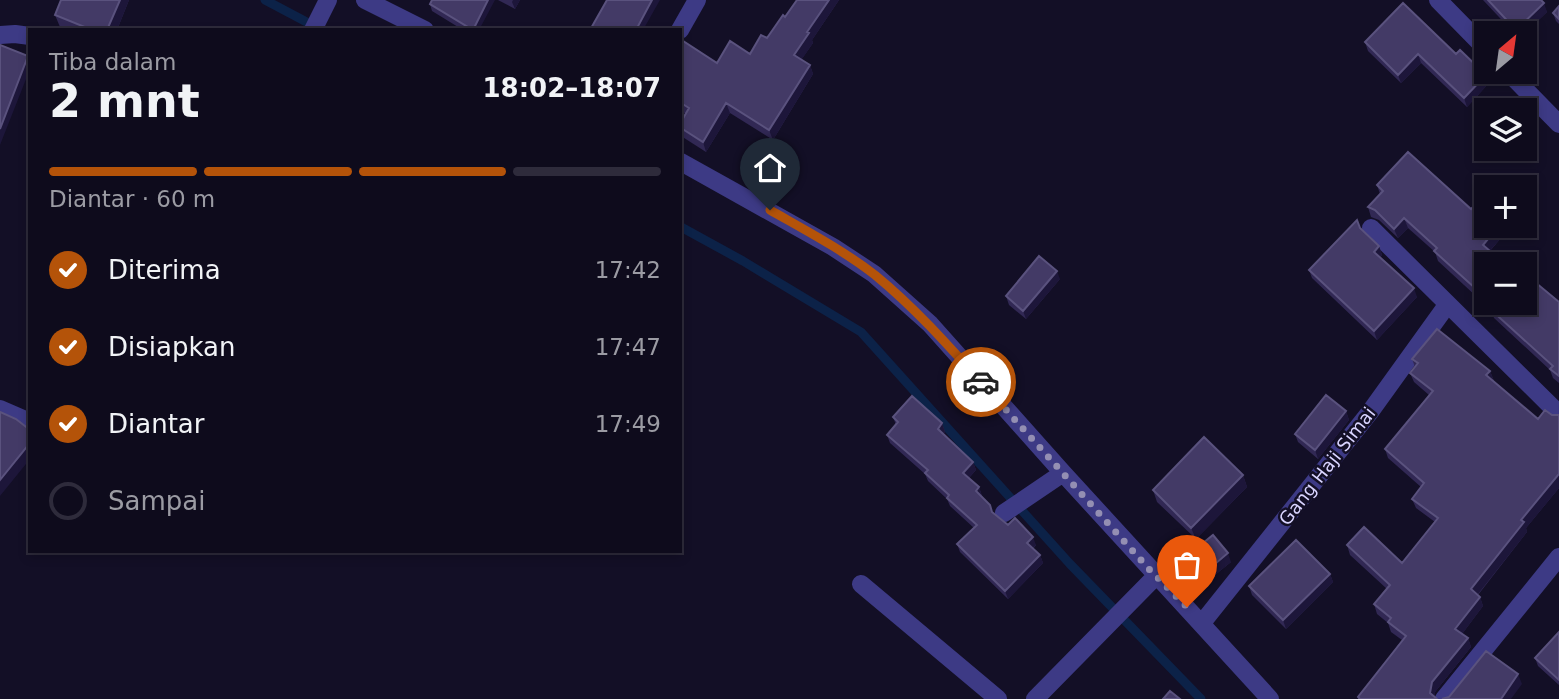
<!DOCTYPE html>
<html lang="id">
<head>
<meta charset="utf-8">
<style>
  body { margin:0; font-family:"DejaVu Sans",sans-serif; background:#171425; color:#f1f3f6; height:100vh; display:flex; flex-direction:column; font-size:26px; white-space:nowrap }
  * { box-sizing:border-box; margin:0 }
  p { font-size:23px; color:#9b9ba3 }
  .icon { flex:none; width:38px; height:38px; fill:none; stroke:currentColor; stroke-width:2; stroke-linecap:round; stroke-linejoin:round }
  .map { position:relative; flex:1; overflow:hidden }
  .drawer { position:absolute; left:28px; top:28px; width:654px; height:525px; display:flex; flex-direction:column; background:#0e0b1c; border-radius:0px; box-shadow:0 4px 10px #0003,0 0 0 2px #2e2b3b }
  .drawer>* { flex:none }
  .needle { width:46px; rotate:29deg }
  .buttons { position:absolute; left:1474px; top:21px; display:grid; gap:14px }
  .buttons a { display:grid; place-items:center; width:63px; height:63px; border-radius:0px; background:#0e0b1c; box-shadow:0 4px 10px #0003,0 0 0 2px #2e2b3b; font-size:35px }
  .pin { position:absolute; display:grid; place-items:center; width:60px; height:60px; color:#fff; margin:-72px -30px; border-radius:50% 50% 50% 0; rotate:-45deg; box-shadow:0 0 7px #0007 }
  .pin .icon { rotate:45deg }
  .courier { position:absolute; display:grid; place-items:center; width:70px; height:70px; margin:-35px; border:5px solid #b45309; border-radius:50%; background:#fff; color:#222; box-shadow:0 2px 9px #0007 }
  .summary em { font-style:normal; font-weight:600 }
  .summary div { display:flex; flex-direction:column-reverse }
  .summary { display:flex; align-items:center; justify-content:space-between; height:119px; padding:0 21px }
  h1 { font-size:46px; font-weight:600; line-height:52px }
  .bar { display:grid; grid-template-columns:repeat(4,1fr); gap:10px 7px; align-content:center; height:84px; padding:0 21px }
  .bar i { height:9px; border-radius:5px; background:#2e2b3b }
  .bar .selected { background:#b45309 }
  .bar p { grid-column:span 4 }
  ol { padding:0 21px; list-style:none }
  li { display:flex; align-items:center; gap:21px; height:77px }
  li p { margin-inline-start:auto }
  li .icon { padding:7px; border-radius:50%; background:#b45309; color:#fff; stroke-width:4 }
  li:last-child { color:#9b9ba3 }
  li i { width:38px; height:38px; border:4px solid #2e2b3b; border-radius:50% }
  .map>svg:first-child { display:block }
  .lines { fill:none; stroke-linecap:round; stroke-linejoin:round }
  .stream { stroke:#0c2248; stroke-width:9 }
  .minor { stroke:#3d3a85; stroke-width:18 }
  .wall { fill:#312854 }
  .shaded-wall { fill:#1d163a }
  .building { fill:#433a66; stroke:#5a527e; stroke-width:2 }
  .done { stroke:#948fb3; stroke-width:7; stroke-dasharray:0 12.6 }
  .route { stroke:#b45309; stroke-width:9 }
  .labels { text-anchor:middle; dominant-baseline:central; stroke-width:5; stroke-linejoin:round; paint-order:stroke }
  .street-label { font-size:18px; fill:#d9d4ff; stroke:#130f26 }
</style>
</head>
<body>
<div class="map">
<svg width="1559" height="699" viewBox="0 0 1559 699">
  <rect width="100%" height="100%" fill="#130f26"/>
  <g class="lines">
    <path class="stream" d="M265,0l51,27
      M681,227l62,34 118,71 209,232 131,135"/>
    <path class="minor" d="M365,0l60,30
      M1438,0l48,49
      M313,30l15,-30
      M680,30l17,-30
      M0,35l15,-1 15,2
      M1508,72l51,52
      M681,162l152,85 41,27 56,50 133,149 207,226
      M1371,228l188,186
      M0,409l30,13
      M1004,513l59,-40
      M861,584l137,115
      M1202,623l168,-211 77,-107
      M1035,699l122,-124
      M1444,699l115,-142"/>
  </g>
  <path class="wall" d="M61,0h68l-12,30h-50l-7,-3 -5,-12z
    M498,0h22l-5,9z
    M797,0h42l-27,40 1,3 -12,17 9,5 3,9 -40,66 -43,-27 -24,39 -25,-16v-14l5,-8 -5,-3v-66l36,18 33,-9 17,-16 18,-21z
    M1483,0h58l6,12 -23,22v-1h-10z
    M430,4l49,26h-16l-31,-19z
    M1559,6v18l-3,-3 -3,-8z
    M1365,42l91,12 30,21 3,8 -22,24 -46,-44 -20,20 -33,-32z
    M1377,185l94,24 26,19 4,10 -11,13 -4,13v39l73,-1v81l-6,-5 -3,-8 -56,-52 -4,-9 -52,-48 -3,-9 -27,-24 -10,10 -19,-18 -8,-3 -3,-10 12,-13z
    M1360,228l19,18 3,9 -2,2 37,40 -40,43 -65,-62 -3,-8z
    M1060,279l-34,40 -17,-14 -3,-9z
    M1412,359l78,12 4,10 44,38 14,-4h7v73l-33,40 1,4 -49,63 2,2 3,9 -21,28 6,4 3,9 -36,45 -1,5 3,2h-79v-2l44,-57 -11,-8 -3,-9 -11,-9 -3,-10 13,-15 -37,-34 -3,-10 55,18 33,-41 -19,-14 -4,-9 9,-12 -33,-29 -3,-9 44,-54 -15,-13 -4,-9 5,-6z
    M1346,411l3,9 -31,39 -20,-17 -3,-8z
    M893,417l49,6 3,9 -2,2 30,28 3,8 -7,8 10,9 3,9h-1l11,16 44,33 -3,4 7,6 3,8 -35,36 -48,-47 -3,-8 17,-16 -24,-22 -3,-7 -19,-18 -3,-7 -35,-31 -3,-8 9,-10z
    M1243,475l4,12 -51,52 -39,-37 -4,-12z
    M1181,561l50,1 -32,26 -15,-18z
    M1330,574l3,8 -47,47 -34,-34 -3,-9z
    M1559,632v53l-21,-19 -3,-8z"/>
  <path class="shaded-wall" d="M120,0h9l-12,30h-10z
    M488,0h7l-16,30h-6z
    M513,0h7l-5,9 -3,-7z
    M652,0h8l-17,30h-7z
    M829,0h10l-27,40 1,3 -15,22 -4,-10 13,-23z
    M1544,3l3,9 -23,22v-1h-7l-1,-3z
    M1418,54l3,9 -20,20 -3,-8z
    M28,56l2,5v8l-30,76v-16z
    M810,65l3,9 -40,66 -4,-10z
    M1486,75l3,8 -22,24 -3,-9z
    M726,103l4,10 -24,39 -3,-10z
    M1404,218l4,10 -10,10 -4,-9z
    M1497,228l4,10 -14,16 -4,-9z
    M1379,246l3,9 -5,5 -3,-8z
    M1057,271l3,8 -34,40 -3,-8z
    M1414,288l3,9 -40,43 -3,-9z
    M1490,371l4,10 -8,-6z
    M1346,411l3,9 -31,39 -3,-9z
    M942,423l3,9 -4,5 -3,-8z
    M30,443v16l-30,37v-16z
    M973,462l3,8 -10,11 -3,-8z
    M1559,474v14l-33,40 1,4 -53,67 -3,-10 50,-69z
    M1243,475l4,12 -51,52 -5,-11z
    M979,487l3,9 -3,3 -3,-8z
    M1033,537l3,8 -6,6 -3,-8z
    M1228,553l3,9 -32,26 -3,-8z
    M1040,555l3,8 -35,36 -3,-8z
    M1330,574l3,8 -47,47 -3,-9z
    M1480,597l3,9 -24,32 -4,-9z
    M1468,638l3,9 -36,45 -1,7 -4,-6 2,-11z
    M1518,674l4,10 -11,15h-10z"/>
  <path class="building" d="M61,0h59l-13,30h-15l-37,-15z
    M432,0h56l-15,30 -43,-26z
    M607,0h45l-16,30h-46z
    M797,0h32l-22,32 2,1 -15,22 16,10 -41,65 -43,-27 -23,39 -22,-14v-6l8,-14 -8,-5v-58l2,-4 34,22 13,-22 20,13 11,-19 6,3 16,-23 2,2z
    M1488,0h53l3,3 -28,27z
    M1403,3l53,51 4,-4 26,25 -22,23 -46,-44 -20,21 -33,-33z
    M1559,6v13l-6,-6z
    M0,45l28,11 -28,73z
    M1408,152l63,57 2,-2 13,11v8h9l2,2 -14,17 22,19h-19v34l-52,-47 3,-3 -33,-30 -10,11 -19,-19 -7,-3 15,-16 -6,-6z
    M1357,220l3,8 19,18 -5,6 40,36 -40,43 -65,-61z
    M1039,256l18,15 -34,40 -17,-15z
    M1524,273l35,29v74l-9,-7 3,-3 -63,-57 4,-4 -3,-2h33z
    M1437,329l53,42 -4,4 52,44 7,-9 7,5h7v59l-38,46 3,2 -53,67 9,8 -25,32 13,9 -36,44 -2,11 7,6h-77l-2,-2 48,-61 -18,-14 3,-4 -17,-14 16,-19 -43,-40 17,-18 38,36 36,-45 -26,-19 12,-16 -39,-34 48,-58 -23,-18 8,-10 -6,-4z
    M1326,395l20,16 -31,39 -20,-16z
    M912,396l30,27 -4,6 35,33 -10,11 16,14 -3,4 14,14 2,7 16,13 7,-7 18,19 -6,6 13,12 -35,36 -48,-47 20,-19 -30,-27 2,-3 -24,-22 3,-3 -41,-35 11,-13 -5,-5z
    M0,412l16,7 14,11v13l-30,37z
    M1204,437l39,38 -52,53 -38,-38z
    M1213,535l15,18 -32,27 -15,-19z
    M1296,540l34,34 -47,46 -34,-34z
    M1559,632v48l-24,-22z
    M1486,651l32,23 -17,25h-59l7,-2z
    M1170,691l10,8h-17z"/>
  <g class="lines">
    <path class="done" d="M981,382l168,187 38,38"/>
    <path class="route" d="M770,210c35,20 73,40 105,65 39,32 72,69 106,107"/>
  </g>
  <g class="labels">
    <g class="street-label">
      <text transform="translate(1327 466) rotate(-52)">Gang Haji Simai</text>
    </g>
  </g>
</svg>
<div class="buttons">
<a><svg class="needle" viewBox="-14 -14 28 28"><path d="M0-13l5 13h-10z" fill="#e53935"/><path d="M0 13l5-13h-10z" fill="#9b9ba3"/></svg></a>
<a><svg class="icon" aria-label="layers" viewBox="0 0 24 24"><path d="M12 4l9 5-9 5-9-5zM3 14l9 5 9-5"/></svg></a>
<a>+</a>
<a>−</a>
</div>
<div class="pin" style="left:1187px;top:607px;background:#ea580c"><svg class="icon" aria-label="bag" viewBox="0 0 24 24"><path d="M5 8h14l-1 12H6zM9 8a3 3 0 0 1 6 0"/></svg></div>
<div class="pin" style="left:770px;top:210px;background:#1f2937"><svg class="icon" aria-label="home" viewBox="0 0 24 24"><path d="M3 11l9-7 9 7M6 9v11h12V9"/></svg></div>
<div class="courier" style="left:981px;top:382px"><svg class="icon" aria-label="car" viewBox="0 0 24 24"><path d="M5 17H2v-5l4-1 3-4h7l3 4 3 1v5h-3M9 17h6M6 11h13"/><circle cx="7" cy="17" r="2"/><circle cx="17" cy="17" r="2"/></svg></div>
<section class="drawer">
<div class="summary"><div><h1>2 mnt</h1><p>Tiba dalam</p></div><em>18:02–18:07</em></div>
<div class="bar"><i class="selected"></i><i class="selected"></i><i class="selected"></i><i></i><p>Diantar · 60 m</p></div>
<ol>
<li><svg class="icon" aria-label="check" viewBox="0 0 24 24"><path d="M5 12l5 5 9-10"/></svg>Diterima<p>17:42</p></li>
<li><svg class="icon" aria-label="check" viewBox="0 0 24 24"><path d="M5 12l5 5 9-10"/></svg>Disiapkan<p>17:47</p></li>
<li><svg class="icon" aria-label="check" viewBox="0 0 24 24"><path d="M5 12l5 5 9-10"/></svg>Diantar<p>17:49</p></li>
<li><i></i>Sampai</li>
</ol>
</section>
</div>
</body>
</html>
